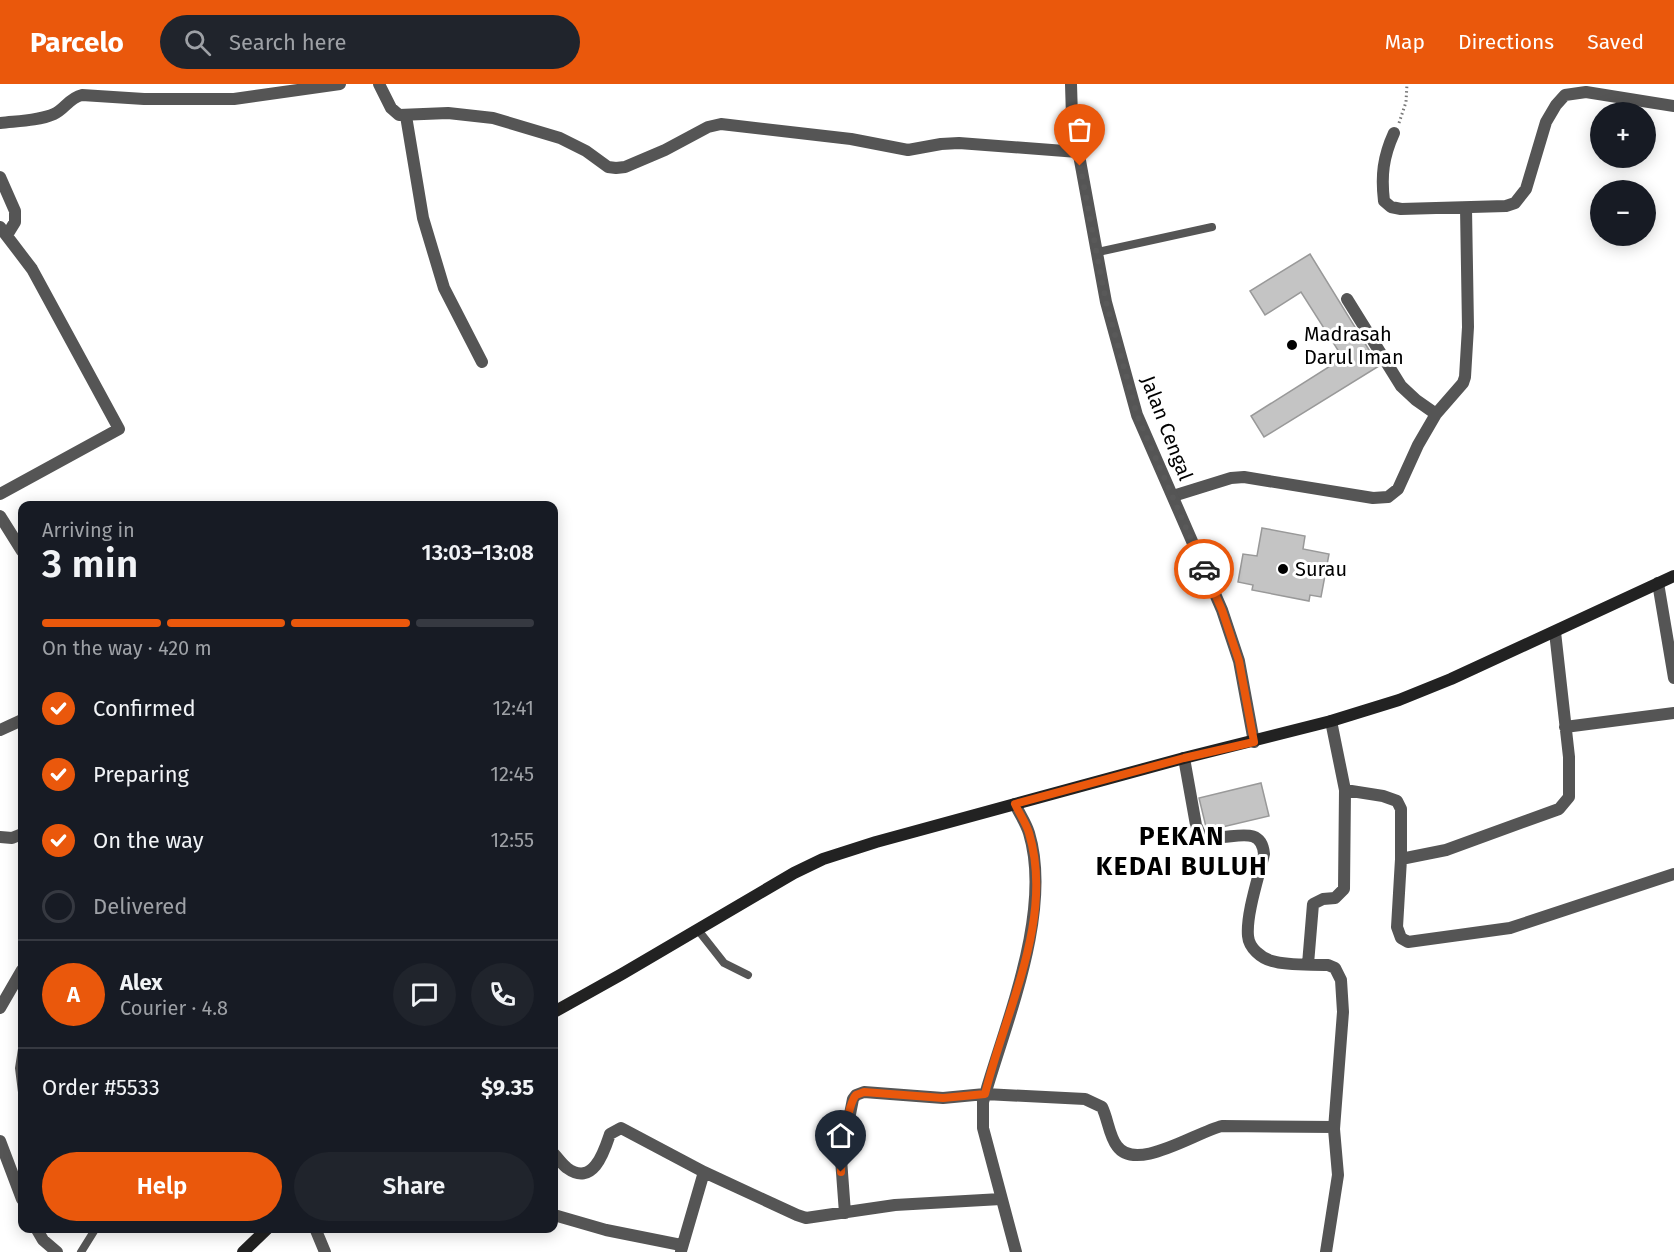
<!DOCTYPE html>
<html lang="en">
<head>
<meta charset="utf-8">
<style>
  body { margin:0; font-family:"Fira Sans",sans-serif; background:#20242c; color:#f1f3f6; height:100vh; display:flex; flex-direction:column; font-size:22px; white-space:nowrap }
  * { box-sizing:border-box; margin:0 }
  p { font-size:20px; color:#9ea1a6 }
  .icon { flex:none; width:33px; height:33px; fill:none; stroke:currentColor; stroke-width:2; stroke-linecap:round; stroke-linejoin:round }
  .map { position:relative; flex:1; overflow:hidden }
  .sheet { position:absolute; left:18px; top:417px; width:540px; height:732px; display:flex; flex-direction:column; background:#171b24; border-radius:12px; box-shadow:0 3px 15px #0003 }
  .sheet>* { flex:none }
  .buttons { position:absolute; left:1590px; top:18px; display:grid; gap:12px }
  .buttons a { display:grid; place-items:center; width:66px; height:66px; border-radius:50%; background:#171b24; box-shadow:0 3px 15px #0003; font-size:30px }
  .pin { position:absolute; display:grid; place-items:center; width:51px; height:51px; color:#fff; margin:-62px -26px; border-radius:50% 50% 50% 0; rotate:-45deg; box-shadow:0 0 6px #0007 }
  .pin .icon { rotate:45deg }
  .courier { position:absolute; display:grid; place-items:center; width:60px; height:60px; margin:-30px; border:4px solid #ea580c; border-radius:50%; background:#fff; color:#222; box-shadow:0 2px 8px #0007 }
  .headline em { font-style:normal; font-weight:600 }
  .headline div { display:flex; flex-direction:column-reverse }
  .headline { display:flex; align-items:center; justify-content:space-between; height:102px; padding:0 24px }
  h1 { font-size:39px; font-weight:600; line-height:45px }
  .bar { display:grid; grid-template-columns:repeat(4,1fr); gap:9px 6px; align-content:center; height:72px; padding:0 24px }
  .bar i { height:8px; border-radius:4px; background:#363941 }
  .bar .on { background:#ea580c }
  .bar p { grid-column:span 4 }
  .line { display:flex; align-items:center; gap:15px; padding:0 24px; border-top:2px solid #363941 }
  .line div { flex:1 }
  .round { display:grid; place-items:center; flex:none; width:63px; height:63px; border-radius:32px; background:#20242c }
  ol { padding:0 24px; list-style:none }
  li { display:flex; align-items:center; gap:18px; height:66px }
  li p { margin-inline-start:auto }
  li .icon { padding:6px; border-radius:50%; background:#ea580c; color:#fff; stroke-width:4 }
  li:last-child { color:#9ea1a6 }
  li i { width:33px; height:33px; border:3px solid #363941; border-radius:50% }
  .cta { display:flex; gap:12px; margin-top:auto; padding:12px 24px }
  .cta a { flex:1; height:69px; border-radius:36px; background:#ea580c; color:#fff; font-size:24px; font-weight:600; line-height:69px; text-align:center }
  .cta a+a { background:#20242c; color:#f1f3f6 }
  header { display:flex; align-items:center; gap:36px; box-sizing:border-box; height:84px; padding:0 30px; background:#ea580c; color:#fff }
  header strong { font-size:28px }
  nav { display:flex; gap:33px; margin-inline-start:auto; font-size:21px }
  .search { width:420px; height:54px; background:#20242c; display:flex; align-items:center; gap:15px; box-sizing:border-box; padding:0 21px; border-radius:33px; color:#9ea1a6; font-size:22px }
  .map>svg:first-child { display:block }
  .building { fill:#c4c4c4; stroke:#999; stroke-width:1.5 }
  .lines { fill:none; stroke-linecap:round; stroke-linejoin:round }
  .path { stroke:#777; stroke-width:3; stroke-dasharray:1.5 3; stroke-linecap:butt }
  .service { stroke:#555; stroke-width:8 }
  .minor { stroke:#555; stroke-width:12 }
  .tertiary { stroke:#555; stroke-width:12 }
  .secondary { stroke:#222; stroke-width:12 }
  .done { stroke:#595959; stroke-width:6; stroke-dasharray:0 10.8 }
  .route { stroke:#ea580c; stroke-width:8 }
  .poi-dot { fill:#000; stroke:#fff; stroke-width:2 }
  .labels { text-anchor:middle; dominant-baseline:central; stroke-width:6; stroke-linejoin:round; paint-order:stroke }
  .poi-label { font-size:20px; fill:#000; stroke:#fff; text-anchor:start }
  .street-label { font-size:20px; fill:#000; stroke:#fff }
  .district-label { font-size:26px; font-weight:bold; letter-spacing:1.5px; fill:#000; stroke:#fff }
</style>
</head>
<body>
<header>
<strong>Parcelo</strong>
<div class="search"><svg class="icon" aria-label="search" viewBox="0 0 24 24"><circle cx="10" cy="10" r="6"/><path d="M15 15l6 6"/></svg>Search here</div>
<nav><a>Map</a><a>Directions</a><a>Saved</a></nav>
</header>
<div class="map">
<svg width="1674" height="1168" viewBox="0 0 1674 1168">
  <rect width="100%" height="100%" fill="#fff"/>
  <path class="building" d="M1310,170l69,112 -115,71 -13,-21 92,-58 -42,-66 -36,23 -15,-24z
    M1262,444l43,8 -2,13 26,5 -8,43 -11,-2 -1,6 -57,-11 1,-5 -15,-3 5,-28 14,2z
    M1261,699l8,33 -55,13 -8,-2 -7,-29z"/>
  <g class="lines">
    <path class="path" d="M1399,39l7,-21 1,-18"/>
    <path class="service" d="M1098,168l114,-25
      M698,846l26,33 24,12
      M22,965l-3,19 3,24
      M81,1168l15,-24"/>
    <path class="minor" d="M379,0l12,24 8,7 49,-2 45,5 67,20 26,13 22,16 8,1 9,-1 40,-17 43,-23 13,-3 130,15 57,11 33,-6 18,-1 119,9
      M406,32l17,102 21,70 38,74
      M0,39c17,-2 38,-2 54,-9 11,-5 15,-16 28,-19l62,4h90l106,-15
      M1394,49c-11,24 -13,43 -10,68l7,6 10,2 105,-3 9,-3 11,-14 20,-67 10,-17 9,-10 21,-3 88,14
      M0,93l15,34v11l-8,13
      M0,143l32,42 87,160 -119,65
      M1347,215l54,87 15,14 20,14
      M1173,412l58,-18 13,-1 129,21 15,-1 10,-8 20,-44 18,-31 27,-31 2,-6 3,-50 -2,-119
      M1658,499l16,95
      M1565,643l109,-14
      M0,646l22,-10
      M1184,674l12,67 4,9c23,12 61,-15 64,20 -5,22 -18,60 -16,82 1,12 13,22 24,25 17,5 38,3 56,4l7,3 6,12 2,32 -9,117 4,46 -12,77
      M1345,706l38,6 14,5 4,8v50l-4,68 4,11 7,4 102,-14 164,-54
      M1015,720c4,9 11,19 14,29 23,76 -20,181 -42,255l-4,14v26l33,124
      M0,753l12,1 10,-4
      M1401,775l45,-9 113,-41 10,-12v-40l-14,-125
      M1308,880l5,-60 10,-5 12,-1 9,-9 1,-99 -14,-69
      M0,924l22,-38
      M0,1057l22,58
      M554,1070c4,4 8,10 13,14 26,19 37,-16 43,-34l11,-6 83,44 93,43 9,3 89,-13 106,-6
      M845,1129l-4,-54 12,-60 3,-4 8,-3 79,6 42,-4 100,5 17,8c6,12 7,29 15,39 19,27 79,-14 105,-20l112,1
      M554,1131l52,15 75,15
      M36,1144l7,12 14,12
      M315,1144l10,24
      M681,1167l23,-79"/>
    <path class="tertiary" d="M1071,0l1,33 34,185 31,113 85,195 17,51 15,81
      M0,432l22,35"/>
    <path class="secondary" d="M554,928l68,-38 172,-101 29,-14 53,-17 308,-84 147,-37 68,-21 52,-21 223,-103
      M243,1168l25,-24"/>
  </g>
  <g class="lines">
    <path class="done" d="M1080,82l26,136 31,113 67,154"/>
    <path class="route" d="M841,1088c0,-16 6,-67 15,-77l8,-3 79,6 42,-4c20,-83 70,-175 44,-261 -3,-10 -10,-20 -14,-29l169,-46 70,-16 -15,-81 -17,-51 -18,-41"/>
  </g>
  <g class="poi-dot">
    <circle cx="1292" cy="261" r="6"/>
    <circle cx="1283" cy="485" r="6"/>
  </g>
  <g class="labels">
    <g class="poi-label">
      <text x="1304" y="250">Madrasah<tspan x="1304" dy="23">Darul Iman</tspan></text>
      <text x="1295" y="485">Surau</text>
    </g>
    <g class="street-label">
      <text transform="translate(1167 344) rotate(69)">Jalan Cengal</text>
    </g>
    <g class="district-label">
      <text x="1182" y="752">PEKAN<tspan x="1182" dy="30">KEDAI BULUH</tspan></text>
    </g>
  </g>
</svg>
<div class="buttons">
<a>+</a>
<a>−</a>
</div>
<div class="pin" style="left:1080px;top:82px;background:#ea580c"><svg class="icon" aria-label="bag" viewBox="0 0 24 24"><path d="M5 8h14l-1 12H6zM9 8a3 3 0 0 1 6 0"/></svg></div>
<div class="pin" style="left:841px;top:1088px;background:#1f2937"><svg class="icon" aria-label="home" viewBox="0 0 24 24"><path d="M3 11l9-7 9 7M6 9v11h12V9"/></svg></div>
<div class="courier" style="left:1204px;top:485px"><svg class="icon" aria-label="car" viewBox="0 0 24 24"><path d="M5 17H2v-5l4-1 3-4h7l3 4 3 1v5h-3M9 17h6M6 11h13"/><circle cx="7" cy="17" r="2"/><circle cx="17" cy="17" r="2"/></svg></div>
<section class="sheet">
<div class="headline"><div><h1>3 min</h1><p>Arriving in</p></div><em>13:03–13:08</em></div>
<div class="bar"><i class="on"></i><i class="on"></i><i class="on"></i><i></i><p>On the way · 420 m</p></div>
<ol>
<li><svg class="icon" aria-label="check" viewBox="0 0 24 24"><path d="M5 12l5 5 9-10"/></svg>Confirmed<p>12:41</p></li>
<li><svg class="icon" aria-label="check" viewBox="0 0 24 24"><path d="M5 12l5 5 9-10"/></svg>Preparing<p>12:45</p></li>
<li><svg class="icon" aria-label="check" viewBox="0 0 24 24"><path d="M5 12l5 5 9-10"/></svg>On the way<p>12:55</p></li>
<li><i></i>Delivered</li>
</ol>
<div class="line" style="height:108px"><b class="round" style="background:#ea580c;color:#fff">A</b><div><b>Alex</b><p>Courier · 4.8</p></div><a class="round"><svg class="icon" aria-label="chat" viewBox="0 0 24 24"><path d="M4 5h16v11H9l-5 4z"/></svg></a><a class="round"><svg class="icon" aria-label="phone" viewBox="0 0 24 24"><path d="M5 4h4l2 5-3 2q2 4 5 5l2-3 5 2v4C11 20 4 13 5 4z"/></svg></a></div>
<div class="line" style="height:78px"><div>Order #5533</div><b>$9.35</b></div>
<div class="cta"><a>Help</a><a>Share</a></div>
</section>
</div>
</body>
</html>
